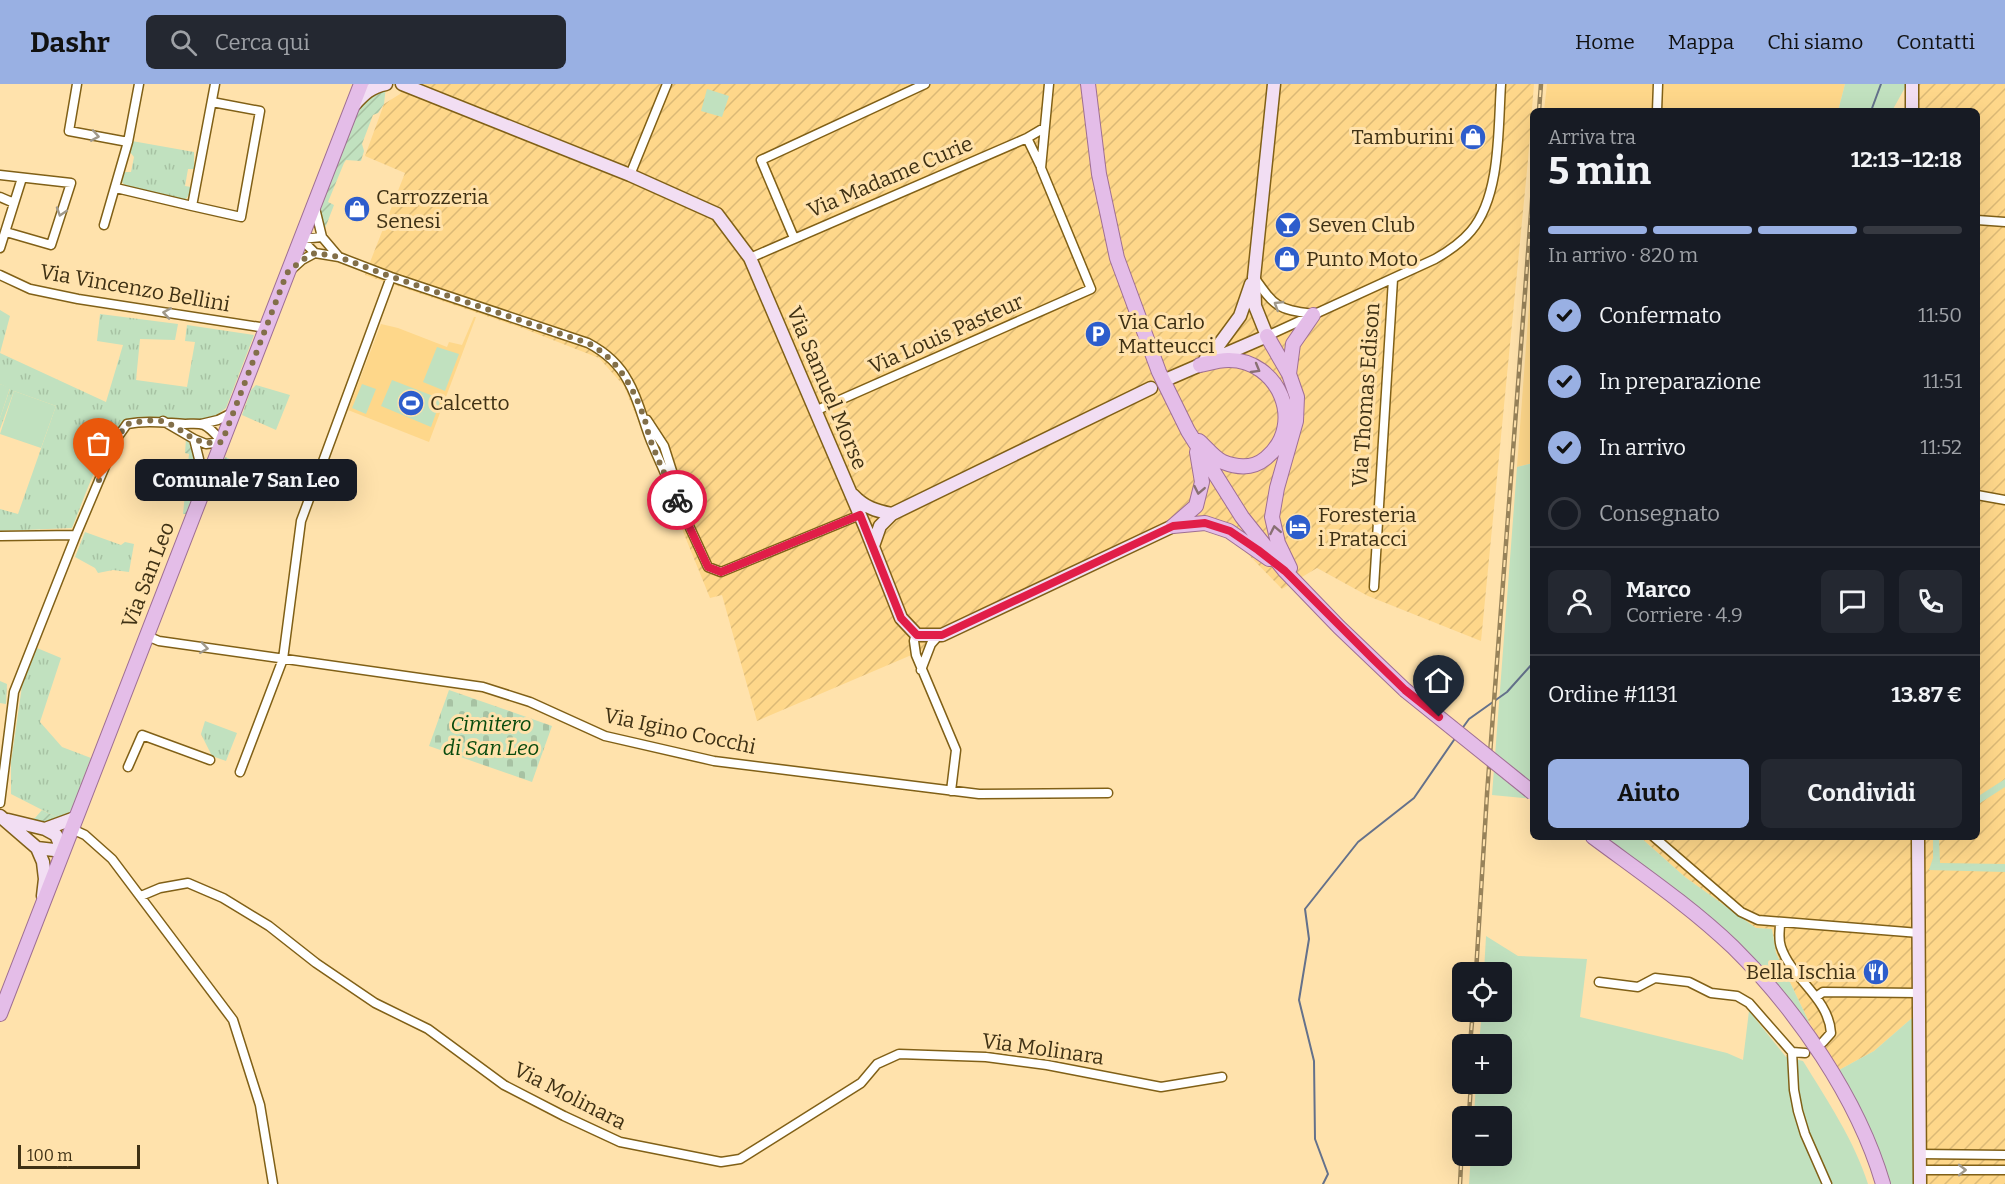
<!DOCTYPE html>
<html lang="it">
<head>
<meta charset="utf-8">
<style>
  body { margin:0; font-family:Bitter,serif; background:#242831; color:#f1f3f6; height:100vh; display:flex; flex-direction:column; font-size:22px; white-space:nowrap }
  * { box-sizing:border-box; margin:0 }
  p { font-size:20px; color:#9ea1a6 }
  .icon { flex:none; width:33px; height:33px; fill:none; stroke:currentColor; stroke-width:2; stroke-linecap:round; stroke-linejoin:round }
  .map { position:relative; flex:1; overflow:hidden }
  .panel { position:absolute; left:1530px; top:24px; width:450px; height:732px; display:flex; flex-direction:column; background:#171b24; border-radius:9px; box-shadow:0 6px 24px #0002 }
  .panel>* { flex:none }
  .tools { position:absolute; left:1452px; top:878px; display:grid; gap:12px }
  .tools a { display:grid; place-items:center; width:60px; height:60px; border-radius:9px; background:#171b24; box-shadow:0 6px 24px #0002; font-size:30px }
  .scale { position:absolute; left:18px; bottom:15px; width:122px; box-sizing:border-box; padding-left:6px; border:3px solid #3f3114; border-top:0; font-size:16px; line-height:21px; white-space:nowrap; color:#3f3114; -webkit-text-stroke:4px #ffe2ac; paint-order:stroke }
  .pin { position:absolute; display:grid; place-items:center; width:51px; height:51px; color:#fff; margin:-62px -26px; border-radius:50% 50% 50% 0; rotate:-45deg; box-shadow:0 0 6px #0007 }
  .pin .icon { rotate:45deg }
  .courier { position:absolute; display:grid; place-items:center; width:60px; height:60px; margin:-30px; border:4px solid #e11d48; border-radius:50%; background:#fff; color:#222; box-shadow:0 2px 8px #0007 }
  .bubble { position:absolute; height:42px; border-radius:9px; background:#171b24; box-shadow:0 6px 24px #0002; font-size:20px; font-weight:700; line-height:42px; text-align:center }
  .overview em { font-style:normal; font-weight:700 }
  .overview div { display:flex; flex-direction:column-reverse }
  .overview { display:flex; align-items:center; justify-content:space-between; height:102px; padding:0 18px }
  h1 { font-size:39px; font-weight:700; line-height:45px }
  .bar { display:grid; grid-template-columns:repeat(4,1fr); gap:9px 6px; align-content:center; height:72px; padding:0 18px }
  .bar i { height:8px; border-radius:4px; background:#363941 }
  .bar .current { background:#99b0e3 }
  .bar p { grid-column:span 4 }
  .line { display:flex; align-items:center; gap:15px; padding:0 18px; border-top:2px solid #363941 }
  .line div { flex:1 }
  .round { display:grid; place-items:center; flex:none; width:63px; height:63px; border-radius:9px; background:#242831 }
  ol { padding:0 18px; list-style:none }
  li { display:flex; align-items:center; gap:18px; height:66px }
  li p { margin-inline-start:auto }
  li .icon { padding:6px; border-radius:50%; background:#99b0e3; color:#111; stroke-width:4 }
  li:last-child { color:#9ea1a6 }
  li i { width:33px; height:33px; border:3px solid #363941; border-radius:50% }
  .cta { display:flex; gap:12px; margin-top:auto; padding:12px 18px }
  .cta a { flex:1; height:69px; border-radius:9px; background:#99b0e3; color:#111; font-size:24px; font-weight:700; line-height:69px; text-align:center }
  .cta a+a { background:#242831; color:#f1f3f6 }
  header { display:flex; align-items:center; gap:36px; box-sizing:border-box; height:84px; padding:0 30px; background:#99b0e3; color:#111 }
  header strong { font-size:28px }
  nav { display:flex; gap:33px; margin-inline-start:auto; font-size:21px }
  .search { width:420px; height:54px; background:#242831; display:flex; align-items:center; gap:15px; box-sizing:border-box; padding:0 21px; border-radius:9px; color:#9ea1a6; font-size:22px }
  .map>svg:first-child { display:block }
  .built { fill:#fed78a }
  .industrial { fill:url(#industrial-furrows) }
  .grass { fill:#c1e1bf }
  .cemetery { fill:url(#cemetery-stones) }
  .park { fill:url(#park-tufts) }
  .garden { fill:url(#garden-furrows) }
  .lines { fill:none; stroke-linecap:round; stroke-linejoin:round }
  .stream { stroke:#64718b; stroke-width:2 }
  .street-casing { stroke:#806017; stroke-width:11 }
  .secondary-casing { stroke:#806017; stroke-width:15 }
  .primary-casing { stroke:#9f6f93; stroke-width:16 }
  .street { stroke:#fff; stroke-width:8 }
  .secondary { stroke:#f2def3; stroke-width:12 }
  .primary { stroke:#e4bde8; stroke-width:14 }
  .rail-casing { stroke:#98835a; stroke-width:4.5 }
  .rail { stroke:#ffe2ac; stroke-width:2; stroke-dasharray:7; stroke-linecap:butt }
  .primary-bridge-casing { stroke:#9f6f93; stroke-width:16; stroke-linecap:butt }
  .primary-bridge { stroke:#e4bde8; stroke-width:14 }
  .oneway { stroke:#9f988a }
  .oneway2 { stroke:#897073 }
  .done { stroke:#826f49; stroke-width:6; stroke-dasharray:0 10.8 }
  .route { stroke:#e11d48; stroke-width:8 }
  .labels { text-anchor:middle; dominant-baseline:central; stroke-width:6; stroke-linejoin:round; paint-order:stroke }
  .poi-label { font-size:21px; fill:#3f3114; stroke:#ffe2ac; text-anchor:start }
  .street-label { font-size:21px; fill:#3f3114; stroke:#ffe2ac }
  .park-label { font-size:21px; font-style:italic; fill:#084a0d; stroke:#ffe2ac }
</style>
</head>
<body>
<header>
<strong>Dashr</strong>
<div class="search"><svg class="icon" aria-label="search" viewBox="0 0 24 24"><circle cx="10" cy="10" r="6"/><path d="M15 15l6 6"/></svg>Cerca qui</div>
<nav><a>Home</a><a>Mappa</a><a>Chi siamo</a><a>Contatti</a></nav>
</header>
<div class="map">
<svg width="2005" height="1100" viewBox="0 0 2005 1100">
  <defs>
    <pattern id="industrial-furrows" width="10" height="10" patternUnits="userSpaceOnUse" patternTransform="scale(1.5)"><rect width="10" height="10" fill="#fed78a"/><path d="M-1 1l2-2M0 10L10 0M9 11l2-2" fill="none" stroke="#dbb976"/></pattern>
    <pattern id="cemetery-stones" width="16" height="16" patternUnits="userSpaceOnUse" patternTransform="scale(1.5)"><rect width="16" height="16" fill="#c1e1bf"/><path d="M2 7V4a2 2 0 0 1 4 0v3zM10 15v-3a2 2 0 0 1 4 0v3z" fill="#a7c2a3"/></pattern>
    <pattern id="park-tufts" width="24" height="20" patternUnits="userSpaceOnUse" patternTransform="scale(1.5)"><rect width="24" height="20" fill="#c1e1bf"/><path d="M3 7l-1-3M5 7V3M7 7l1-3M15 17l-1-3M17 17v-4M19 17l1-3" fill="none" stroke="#a7c2a3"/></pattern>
    <pattern id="garden-furrows" width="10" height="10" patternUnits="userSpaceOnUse" patternTransform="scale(1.5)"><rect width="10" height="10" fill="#c1e1bf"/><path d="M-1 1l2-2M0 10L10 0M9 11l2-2" fill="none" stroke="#a7c2a3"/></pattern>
  </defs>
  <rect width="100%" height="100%" fill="#ffe2ac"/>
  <path class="built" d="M1547,0h298l-7,27h-294z
    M1533,169v210l-16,4z
    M474,233h2l-47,125 -81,-32 33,-86 17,4 49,19 2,-5 13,3z"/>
  <path class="industrial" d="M405,0h1129l-6,76 -47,481 -113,-45 -51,-28 -35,21 -47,-48 -34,-13 -23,3 -229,108 -192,82 -35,-126 -12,3 -86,-212 -25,-28 -77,-30 -157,-53 40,-102 -40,-17 19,-52 16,-10z
    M1912,0h93v1100h-85l-2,-347h59v-726h-65z
    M1640,753h272v181l-38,33 -35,19 -29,-46 -34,-71 -4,-24 -16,-1 -71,-51z"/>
  <path class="grass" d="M1845,0h62l-15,27h-54z
    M707,5l22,7 -7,21 -21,-6z
    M437,263l22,7 -14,37 -22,-9z
    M392,296l49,19 -10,28 -50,-21z
    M0,300l10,4 -10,30z
    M362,300l14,5 -10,25 -14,-6z
    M14,307l42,15 -15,42 -41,-14z
    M1533,379v336l-41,-4 25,-328z
    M2005,695v8l-28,18v-8z
    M1606,753h34l45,40 71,51 16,1 4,24 34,71 -65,-72 -45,-40z
    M1933,753h6l1,26 65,1v8l-76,-2 4,-12z
    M1486,852l32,20 69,3 -7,58 147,36 16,7 6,-49 37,46 17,4c24,39 51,79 65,123h-399l2,-29h31v-39h-28l2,-33h26v-39h-23l3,-33h20v-39h-18z
    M1912,934l1,166h-24c-10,-40 -31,-77 -50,-114l35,-19z"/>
  <path class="cemetery" d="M449,606l103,36 -20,56 -103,-36z"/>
  <path class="park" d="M132,57l62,11v17h-6l-3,17 6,1 -2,8 -4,5 -59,-13 -4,-5 2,-10h7l3,-15 -4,-5z
    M0,226l10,6 -10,37 106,49 17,-57 -26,-4 3,-27 78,10 -3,16 -35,-1 -4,41 51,7 8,-45 -10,-1 2,-16 67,10 -28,73c-7,5 -15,12 -24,13 -20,4 -64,-13 -81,3 -17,17 -39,80 -49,104l-72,3v-22l18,5 38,-108 -42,-15 -14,38v-11l10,-29 -10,-5z
    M256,301l34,10 -14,35 -34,-15 9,-25z
    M85,448l36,13 4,-3 9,2 -5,28 -16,-2 -15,3 -3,-5 -20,-11z
    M37,564l24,10 -21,64 22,25 29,11 -19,51 -6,9h-8l-47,-24v-32l11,-76z
    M0,597l7,3 -1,20 -6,-1z
    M205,637l32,12 -11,28 -14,-5 -11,-22z"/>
  <path class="garden" d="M386,2l-2,18 -6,9 -5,2 -11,29 2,7 -3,10 -15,-1 -2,3 -16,39 6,3 -10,26 -4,-10 1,-19 40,-98 6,-7z
    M186,355c18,21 9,51 1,75h-4l6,-60 -4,-1z
    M225,373l36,15 -4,7 -36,-13z
    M42,726l16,8 -14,6 -17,-3 8,-3z"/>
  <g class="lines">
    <path class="stream" d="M1871,27l10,-27
      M1461,646l8,-11 38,-27 26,-29
      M1323,1100l5,-10 -13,-35 -1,-78 -15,-61 10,-61 -4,-30 53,-67 56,-44 42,-61"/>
    <defs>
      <path id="street" d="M77,0l-8,47 59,11
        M1657,27l1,-27
        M1027,54l13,27
        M0,91l71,8 -20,62 -45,-13
        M630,91l37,-91
        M116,104l76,18 23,-122
        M0,113l14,6
        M192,122l49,11 19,-106 -48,-9
        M315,124l7,29
        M1977,136l28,2
        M104,141l24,-83 11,-58
        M794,154l-33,-78 164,-76
        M0,164l22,-70
        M339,173l-24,-4 -14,-14 21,-2 17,20 52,20 197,66c17,9 31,21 40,38 11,19 15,40 23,60 18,43 38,84 57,126l13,5 139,-57
        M750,174l277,-120 17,-10
        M292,185l10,-9 13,-7
        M0,191l30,14 48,10 188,29
        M1254,193c21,30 23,32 59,37
        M1267,252l168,-77c14,-8 26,-16 36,-28 30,-35 27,-103 30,-147
        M815,327l276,-122 -50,-121 8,-84
        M647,336l17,26 15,47
        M201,340l17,-4 14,-7
        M194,355l5,20 4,27
        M1977,411l28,5
        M0,452l76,-1 41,-97 10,-14c21,-4 38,-1 58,0 7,0 13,-1 19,1 8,4 12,10 18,17l-16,2 -12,-5 -31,-18
        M1374,503l19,-308
        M916,549l-2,8 2,14 40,95 -5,41
        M147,552l12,5 324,46 47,15 75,34 109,25 265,33 129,-1
        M921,586l10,-26 8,-9
        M128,683l14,-32 68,25
        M240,688l43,-113 18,-138 90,-244
        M0,719l14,-111 62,-157
        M72,745l13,6 27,24 121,161 27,85 13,79
        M1654,753l87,75 17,8 161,13
        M141,812l19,-8 28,-5 35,15 46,28 47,37 59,40 53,26 76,56 60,31 56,26 101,20 19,-3 121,-76 16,-19 22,-10 87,3 61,8 114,22 61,-10
        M1780,839c0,8 -2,16 1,24 10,31 48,51 50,86l-8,9
        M1599,898l39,5 17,-9 34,4 22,11 26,3 12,7 43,49
        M1816,913l7,-5 96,1
        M1805,969l-13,-1 2,38 4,21 7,23 22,50
        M1920,1070l85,1
        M1920,1086h85"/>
      <path id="secondary" d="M402,0l228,91 87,39 33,44 116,271 35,89 16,17h25l231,-109
        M1912,0v27
        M354,21c10,-11 17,-18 32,-21
        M1205,276l13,-14 22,-30 11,-32
        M1170,294l97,-42 -12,-30 -1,-29 20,-193
        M853,411c11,12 23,16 39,19
        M873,462l7,-20 12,-12 259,-126
        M0,732l37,32 6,14 2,17 -2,17
        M8,736l37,9 30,-11
        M1918,753l2,347
        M37,764l26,3 -7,-16 -11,-6"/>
      <path id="primary" d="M1088,0l11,90 18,84 42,114 29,59 54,86 43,54 54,56 66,63
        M1267,252l22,38 8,23 -1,24 -19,67 -5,29 6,26 12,25
        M1289,290l4,-30 20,-29
        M1199,357c7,6 15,17 24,21 15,6 30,7 43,-4 41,-34 12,-99 -38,-98 -9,0 -19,3 -28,5
        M1173,442l32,-3 24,8 40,28
        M1173,442l23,-20 6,-24 -5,-30
        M1593,753c47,35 97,69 140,110 63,62 125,151 150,237
        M0,930l361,-930"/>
    </defs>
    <use href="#street" class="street-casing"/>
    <use href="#secondary" class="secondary-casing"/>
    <use href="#primary" class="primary-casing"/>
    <use href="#street" class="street"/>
    <use href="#secondary" class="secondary"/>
    <use href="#primary" class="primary"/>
    <defs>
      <path id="rail" d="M1539,27l2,-27
        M1476,888l11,-178 46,-607
        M1470,960l3,-33
        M1469,1032l2,-33
        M1460,1100l2,-38"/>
    </defs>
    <use href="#rail" class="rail-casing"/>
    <use href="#rail" class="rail"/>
    <defs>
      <path id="primary-bridge" d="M1405,606l128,103"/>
    </defs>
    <use href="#primary-bridge" class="primary-bridge-casing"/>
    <use href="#primary-bridge" class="primary-bridge"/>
  </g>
  <defs><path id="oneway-chevron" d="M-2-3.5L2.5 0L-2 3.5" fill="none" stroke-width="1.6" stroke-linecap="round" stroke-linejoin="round" transform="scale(1.5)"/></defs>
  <g class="oneway">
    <use href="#oneway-chevron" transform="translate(95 52) rotate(10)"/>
    <use href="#oneway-chevron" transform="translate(61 128) rotate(108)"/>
    <use href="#oneway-chevron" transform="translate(1278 221) rotate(-148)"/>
    <use href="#oneway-chevron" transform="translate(167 229) rotate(-171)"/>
    <use href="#oneway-chevron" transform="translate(204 564) rotate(8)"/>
    <use href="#oneway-chevron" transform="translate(1962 1086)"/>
  </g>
  <g class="oneway2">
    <use href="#oneway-chevron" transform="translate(1256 285) rotate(30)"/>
    <use href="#oneway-chevron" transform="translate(1199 406) rotate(101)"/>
    <use href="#oneway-chevron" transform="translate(1275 446) rotate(-101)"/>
  </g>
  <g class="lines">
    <path class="done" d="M99,396l18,-42 10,-14c12,-2 27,-6 38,-2 25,10 26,24 57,20l65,-169 15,-13 13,-7 24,4 53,20 196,66c28,15 43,40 54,69 4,9 5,18 8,27 8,21 17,41 27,61"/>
    <path class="route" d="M677,416l31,67 13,5 139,-57 41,103 16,17h25l231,-109 32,-3 25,8 28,19 27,21 87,87 33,32 34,27"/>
  </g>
  <defs>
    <symbol id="shop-disc" viewBox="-11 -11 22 22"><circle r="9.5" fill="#2d5dcc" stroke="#ffe2ac"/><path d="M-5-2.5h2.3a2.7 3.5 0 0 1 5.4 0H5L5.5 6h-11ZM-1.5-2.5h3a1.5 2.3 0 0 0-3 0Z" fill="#fff"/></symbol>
    <symbol id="bar-disc" viewBox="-11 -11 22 22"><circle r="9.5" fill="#2d5dcc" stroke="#ffe2ac"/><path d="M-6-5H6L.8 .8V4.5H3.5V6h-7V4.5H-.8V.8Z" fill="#fff"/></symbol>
    <symbol id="parking-disc" viewBox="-11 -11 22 22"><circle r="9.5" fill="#2d5dcc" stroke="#ffe2ac"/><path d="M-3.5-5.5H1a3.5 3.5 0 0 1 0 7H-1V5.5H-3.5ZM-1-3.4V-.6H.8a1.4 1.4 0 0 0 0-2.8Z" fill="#fff"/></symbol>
    <symbol id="stadium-disc" viewBox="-11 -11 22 22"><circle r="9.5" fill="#2d5dcc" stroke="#ffe2ac"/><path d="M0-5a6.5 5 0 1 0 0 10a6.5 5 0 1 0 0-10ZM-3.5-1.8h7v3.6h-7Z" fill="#fff"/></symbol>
    <symbol id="hotel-disc" viewBox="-11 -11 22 22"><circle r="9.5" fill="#2d5dcc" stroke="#ffe2ac"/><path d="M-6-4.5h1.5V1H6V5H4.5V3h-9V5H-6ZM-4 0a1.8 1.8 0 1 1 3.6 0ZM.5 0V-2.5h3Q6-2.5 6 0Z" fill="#fff"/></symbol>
    <symbol id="restaurant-disc" viewBox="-11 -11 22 22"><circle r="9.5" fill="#2d5dcc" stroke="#ffe2ac"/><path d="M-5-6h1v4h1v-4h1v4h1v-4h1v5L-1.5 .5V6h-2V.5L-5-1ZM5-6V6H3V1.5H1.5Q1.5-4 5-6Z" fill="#fff"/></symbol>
  </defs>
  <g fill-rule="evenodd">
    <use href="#shop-disc" x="1458" y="38" width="30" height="30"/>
    <use href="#shop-disc" x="342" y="110" width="30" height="30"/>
    <use href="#bar-disc" x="1273" y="126" width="30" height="30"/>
    <use href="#shop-disc" x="1272" y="160" width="30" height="30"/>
    <use href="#parking-disc" x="1083" y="235" width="30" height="30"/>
    <use href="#stadium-disc" x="396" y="304" width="30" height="30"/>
    <use href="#hotel-disc" x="1283" y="428" width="30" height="30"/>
    <use href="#restaurant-disc" x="1861" y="873" width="30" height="30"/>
  </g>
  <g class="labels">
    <g class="poi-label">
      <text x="1454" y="53" text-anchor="end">Tamburini</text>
      <text x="376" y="113">Carrozzeria<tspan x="376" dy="24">Senesi</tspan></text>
      <text x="1308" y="141">Seven Club</text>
      <text x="1306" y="175">Punto Moto</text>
      <text x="1118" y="238">Via Carlo<tspan x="1118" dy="24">Matteucci</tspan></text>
      <text x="430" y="319">Calcetto</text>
      <text x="1318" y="431">Foresteria<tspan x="1318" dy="24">i Pratacci</tspan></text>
      <text x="1856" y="888" text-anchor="end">Bella Ischia</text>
    </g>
    <g class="street-label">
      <text transform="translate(890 93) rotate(-23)">Via Madame Curie</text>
      <text transform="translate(135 204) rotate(10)">Via Vincenzo Bellini</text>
      <text transform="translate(946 250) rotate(-24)">Via Louis Pasteur</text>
      <text transform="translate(827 304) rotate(67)">Via Samuel Morse</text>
      <text transform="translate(1366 311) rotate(-86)">Via Thomas Edison</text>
      <text transform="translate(148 491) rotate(-69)">Via San Leo</text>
      <text transform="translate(680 647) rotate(12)">Via Igino Cocchi</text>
      <text transform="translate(1043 965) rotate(8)">Via Molinara</text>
      <text transform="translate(570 1012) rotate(27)">Via Molinara</text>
    </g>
    <g class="park-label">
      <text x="491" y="640">Cimitero<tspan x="491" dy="24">di San Leo</tspan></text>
    </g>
  </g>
</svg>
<div class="tools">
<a><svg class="icon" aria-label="locate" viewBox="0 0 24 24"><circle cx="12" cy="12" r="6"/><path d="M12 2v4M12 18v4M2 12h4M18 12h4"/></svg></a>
<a>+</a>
<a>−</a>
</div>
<div class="scale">100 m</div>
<div class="pin" style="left:99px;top:396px;background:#ea580c"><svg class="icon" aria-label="bag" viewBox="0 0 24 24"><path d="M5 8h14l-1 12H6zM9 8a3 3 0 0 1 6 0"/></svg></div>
<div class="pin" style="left:1439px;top:633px;background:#1f2937"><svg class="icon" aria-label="home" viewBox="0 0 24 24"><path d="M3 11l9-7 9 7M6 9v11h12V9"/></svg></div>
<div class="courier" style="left:677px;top:416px"><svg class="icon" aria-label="bike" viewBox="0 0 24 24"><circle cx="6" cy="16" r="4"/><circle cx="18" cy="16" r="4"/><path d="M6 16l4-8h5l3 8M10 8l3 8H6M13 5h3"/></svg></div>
<div class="bubble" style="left:135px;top:375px;width:222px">Comunale 7 San Leo</div>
<section class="panel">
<div class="overview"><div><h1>5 min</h1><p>Arriva tra</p></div><em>12:13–12:18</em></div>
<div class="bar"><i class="current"></i><i class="current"></i><i class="current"></i><i></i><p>In arrivo · 820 m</p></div>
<ol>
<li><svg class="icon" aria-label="check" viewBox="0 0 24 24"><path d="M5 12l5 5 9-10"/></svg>Confermato<p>11:50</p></li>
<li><svg class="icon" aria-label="check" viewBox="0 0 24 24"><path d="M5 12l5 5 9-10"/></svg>In preparazione<p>11:51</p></li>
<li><svg class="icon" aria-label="check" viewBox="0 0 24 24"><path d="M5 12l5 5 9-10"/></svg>In arrivo<p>11:52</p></li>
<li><i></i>Consegnato</li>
</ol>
<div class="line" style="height:108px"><a class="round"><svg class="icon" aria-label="person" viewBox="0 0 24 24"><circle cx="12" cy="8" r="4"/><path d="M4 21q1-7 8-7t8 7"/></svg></a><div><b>Marco</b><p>Corriere · 4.9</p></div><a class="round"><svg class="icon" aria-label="chat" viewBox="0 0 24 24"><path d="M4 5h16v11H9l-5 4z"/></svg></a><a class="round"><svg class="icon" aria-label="phone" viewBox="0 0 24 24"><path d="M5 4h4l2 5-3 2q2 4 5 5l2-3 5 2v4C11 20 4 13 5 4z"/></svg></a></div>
<div class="line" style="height:78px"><div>Ordine #1131</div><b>13.87 €</b></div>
<div class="cta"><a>Aiuto</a><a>Condividi</a></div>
</section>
</div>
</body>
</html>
